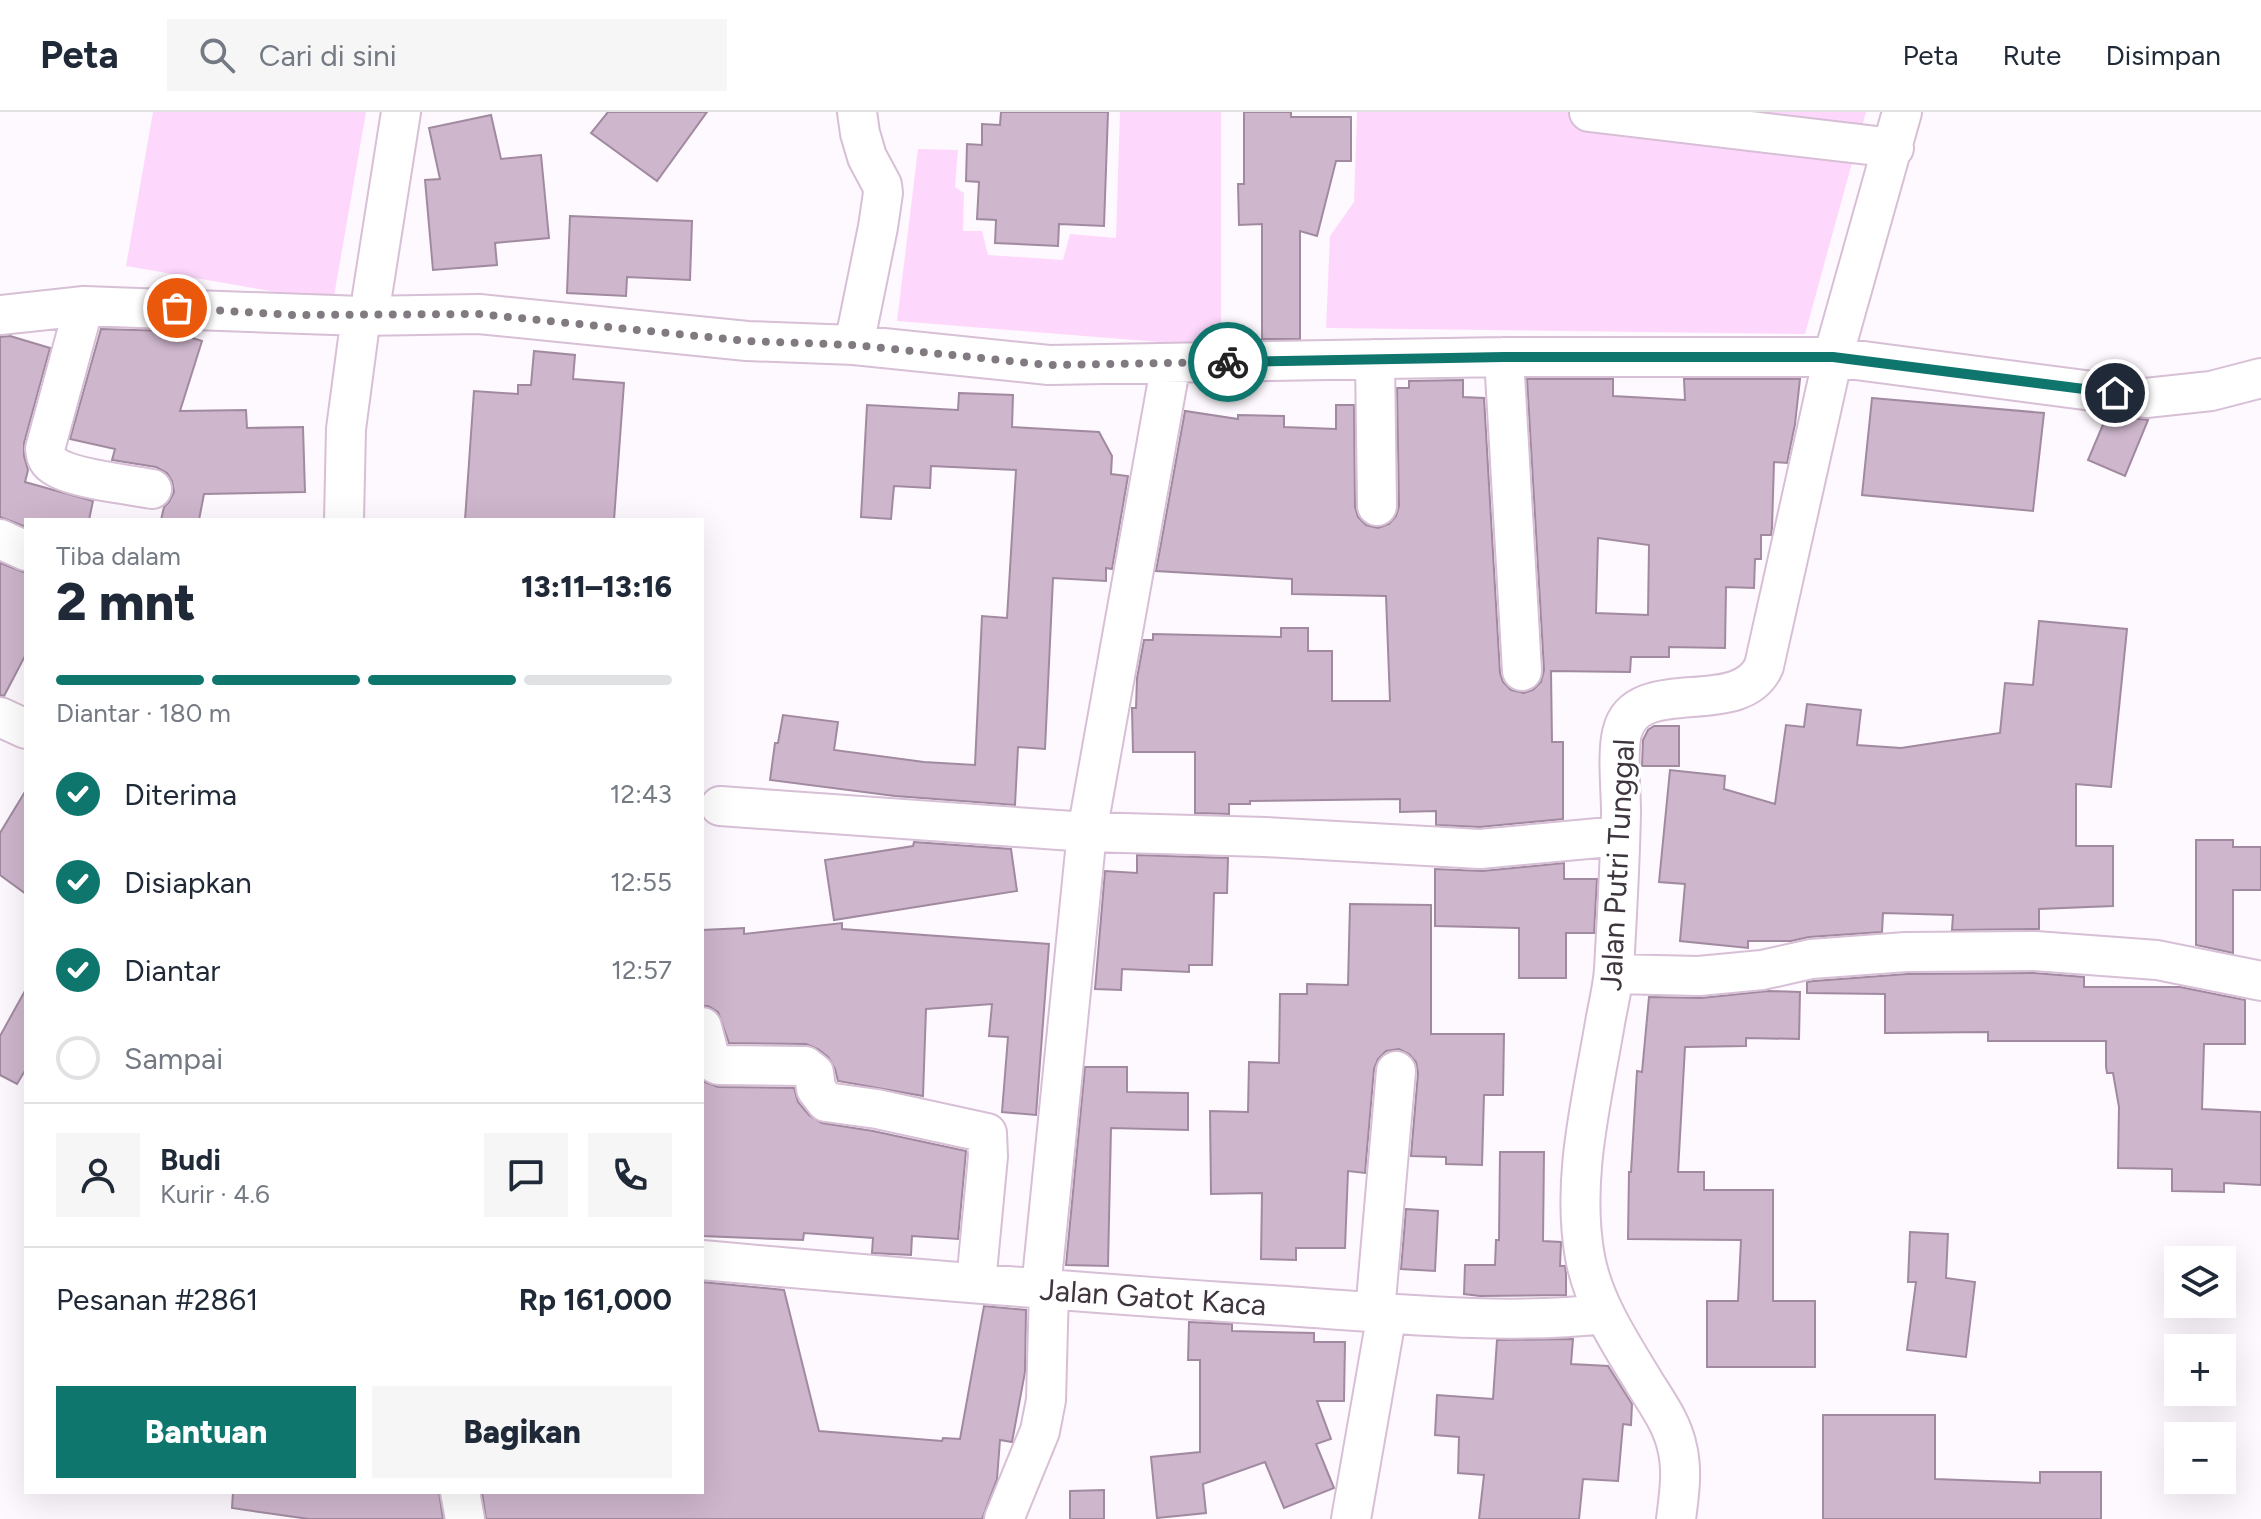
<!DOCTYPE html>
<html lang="id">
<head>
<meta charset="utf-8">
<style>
  body { margin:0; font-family:Figtree,sans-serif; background:#f6f6f7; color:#1f2937; height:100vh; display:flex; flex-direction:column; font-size:30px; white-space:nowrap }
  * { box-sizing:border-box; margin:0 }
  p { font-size:26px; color:#747a83 }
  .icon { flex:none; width:44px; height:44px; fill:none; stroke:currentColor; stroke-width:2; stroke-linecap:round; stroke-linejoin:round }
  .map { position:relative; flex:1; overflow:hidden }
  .drawer { position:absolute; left:24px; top:406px; width:680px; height:976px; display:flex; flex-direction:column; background:#fff; border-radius:0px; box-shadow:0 8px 32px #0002 }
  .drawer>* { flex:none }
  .buttons { position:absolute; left:2164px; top:1134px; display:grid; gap:16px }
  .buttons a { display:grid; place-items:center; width:72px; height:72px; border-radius:0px; background:#fff; box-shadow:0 8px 32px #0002; font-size:40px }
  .pin { position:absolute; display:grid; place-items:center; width:68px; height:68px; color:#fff; margin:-34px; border:4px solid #fff; border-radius:50%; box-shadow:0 2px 8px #0007 }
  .courier { position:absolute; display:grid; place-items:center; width:80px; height:80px; margin:-40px; border:6px solid #0f766e; border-radius:50%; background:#fff; color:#222; box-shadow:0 2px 10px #0007 }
  .headline em { font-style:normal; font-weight:800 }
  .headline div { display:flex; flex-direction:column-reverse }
  .headline { display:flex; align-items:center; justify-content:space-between; height:136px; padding:0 32px }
  h1 { font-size:52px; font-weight:800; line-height:60px }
  .bar { display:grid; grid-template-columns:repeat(4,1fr); gap:12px 8px; align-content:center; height:96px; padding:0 32px }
  .bar i { height:10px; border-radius:6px; background:#e0e1e3 }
  .bar .selected { background:#0f766e }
  .bar p { grid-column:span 4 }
  .line { display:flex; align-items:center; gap:20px; padding:0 32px; border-top:2px solid #e0e1e3 }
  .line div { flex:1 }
  .round { display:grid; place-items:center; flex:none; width:84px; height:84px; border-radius:0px; background:#f6f6f7 }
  ol { padding:0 32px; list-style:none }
  li { display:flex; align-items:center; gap:24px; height:88px }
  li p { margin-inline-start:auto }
  li .icon { padding:8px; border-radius:50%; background:#0f766e; color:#fff; stroke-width:4 }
  li:last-child { color:#747a83 }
  li i { width:44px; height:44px; border:4px solid #e0e1e3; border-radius:50% }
  .cta { display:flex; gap:16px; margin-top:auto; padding:16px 32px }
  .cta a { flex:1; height:92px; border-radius:0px; background:#0f766e; color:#fff; font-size:32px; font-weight:800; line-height:92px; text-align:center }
  .cta a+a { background:#f6f6f7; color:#1f2937 }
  header { display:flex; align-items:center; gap:48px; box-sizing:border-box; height:112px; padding:0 40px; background:#fff; border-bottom:2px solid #e0e1e3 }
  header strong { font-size:38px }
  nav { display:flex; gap:44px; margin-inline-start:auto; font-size:28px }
  .search { width:560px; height:72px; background:#f6f6f7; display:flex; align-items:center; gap:20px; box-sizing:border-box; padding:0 28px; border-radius:0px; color:#747a83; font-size:30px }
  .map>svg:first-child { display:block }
  .green { fill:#fed8fc }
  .building { fill:#ceb6cc; stroke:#a18aa0; stroke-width:2; fill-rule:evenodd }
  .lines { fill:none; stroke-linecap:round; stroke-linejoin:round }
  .minor-casing { stroke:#d7bfd6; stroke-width:42 }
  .minor { stroke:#fff; stroke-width:38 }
  .done { stroke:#827a81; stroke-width:8; stroke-dasharray:0 14.4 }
  .route { stroke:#0f766e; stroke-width:10 }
  .labels { text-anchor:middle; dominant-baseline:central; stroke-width:7; stroke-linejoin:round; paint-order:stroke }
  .street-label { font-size:30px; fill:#3f353e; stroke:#fff }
</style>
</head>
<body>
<header>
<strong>Peta</strong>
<div class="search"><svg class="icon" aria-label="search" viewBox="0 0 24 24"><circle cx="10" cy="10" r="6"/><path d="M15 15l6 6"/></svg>Cari di sini</div>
<nav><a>Peta</a><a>Rute</a><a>Disimpan</a></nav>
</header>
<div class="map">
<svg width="2261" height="1407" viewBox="0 0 2261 1407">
  <rect width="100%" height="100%" fill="#fef9fe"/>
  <path class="green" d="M153,0h213l-33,190 -207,-36z
    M1120,0h101v235l-324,-26 21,-172 40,1 -3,37 9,6 -1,38h19l6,24 75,5 7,-26 46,4z
    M1357,0h509l-61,222 -479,-6 4,-92 24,-34z"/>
  <path class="building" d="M608,0h99l-50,69 -66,-48z
    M1001,0h107l-4,114 -45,-2 -1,22 -63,-3 1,-23 -19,-1 2,-37 -13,-1 1,-37 15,1v-21l18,1z
    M1244,0h47v5h60v44h-15l-19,75 -17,-5v108h-38v-115l-23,1 -1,-41h6z
    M491,3l10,44 40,-4 8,83 -54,5 2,22 -64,5 -8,-90 15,-1 -11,-51z
    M570,104l122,5 -2,59 -63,-3 -1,19 -59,-3z
    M101,217l68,2 33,10 -22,70 66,-1 1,18 56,-1 2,65 -101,2 -5,26h-38l3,-13 5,-5 5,-10 -2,-11 -5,-8 -11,-6 -44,-7 3,-11 -45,-10z
    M10,224l40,12 -26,95v13l4,14 -3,12 68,19 -4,19h-63v7l-26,-10v-180z
    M534,239l41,4 -2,24 51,4 -10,137h-149l9,-129 44,3v-9h13z
    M1527,267h86v17l72,4 -1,-21h116l-5,45 -8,39 -13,-1 -2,66 -1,7h-10v24h-6l-1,29 -28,-1 -1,61 -56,-1v10h-38l-1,15 -79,-1 1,71h11v77l-83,8 -44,-2v-14l-36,1v-13l-150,2v3h-21v10l-34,-1v-61h-62l-1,-44h4l1,-30 7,-38h9v-6l128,3v-9h27v23h24v50h58l-4,-105 -94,-2v-15l-136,-8 29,-160 53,8v-4l46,1v11l52,2v-24h18l1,102 3,10 8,8 12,3 11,-4 7,-8 3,-10 -2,-118h12v-7l54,-1v17l21,1 16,275 3,9 8,8 13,3 9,-3 8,-8 3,-12zM1598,426l51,7 -1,70 -52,-2z
    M959,281l54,2 -1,32 87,5 13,24 -1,18 17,2 -16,93 -6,-1v13l-53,-3 -8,171 -27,-2 -3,58 -120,-9 -125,-16 5,-37h3l5,-28 55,7 -4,28 90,12 51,3 7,-149 25,2 9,-148 -85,-4 -1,22 -36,-2 -3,33 -30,-2 6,-112 91,5z
    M1872,286l172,15 -11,98 -171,-16z
    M2107,303l41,5 -23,56 -37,-16z
    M0,451l26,10v81l-22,42 -4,-1z
    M2039,509l88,8 -16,158 -35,-3v62h37v60l-74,3v20l-87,1 1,-15 -70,-2 -1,19 -73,5 -18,4h-43v7l-68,-7 5,-57 -26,-2 11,-112 55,6 -1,13 51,15 11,-79 18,2 3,-23 54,6 -4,35 44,3 99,-15 5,-50 28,2z
    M1654,614h25v40h-37l1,-26 5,-10z
    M26,678v104l-26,-19v-42z
    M2196,728h37v7h28v43h-28v63l-37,-8z
    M914,730l97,7 6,42 -183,29 -9,-60 88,-14z
    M1137,743l91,3 -1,35h-13l-2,72h-23v7l-67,-3 -1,21 -26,-1 10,-118 32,2z
    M1564,751v16h33l-3,54h-28v45h-47v-50l-84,-2v-57l47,2z
    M1350,792l81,1v129h73l-1,61h-19l-2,70 -36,-1v-7l-35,-1 7,-83 -2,-11 -7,-8 -10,-5 -13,2 -8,8 -4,10 -9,104 -17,-2 -3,77h-49v12l-35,-1 1,-66 -51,1 -1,-83 38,1 1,-50 30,1 1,-69h27v-10l41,1z
    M842,811v6l207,15 -13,171 -34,-3 6,-75 -19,-1 3,-32 -66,5 -3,87 -85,-15 -3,-12 -7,-12 -10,-8 -12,-5 -77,-1 -11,-31 -10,-6h-6v-76l42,-2v6z
    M2034,861l50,4v10h96l65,13v44h-41l-2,65 59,3v73l-37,-2v9l-52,-1v-22l-54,-1 1,-61 -6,-34h-6l-1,-6v-26h-118v-9l-103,1v-39l-78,-1v-11l7,-1 93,-7z
    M26,877v80l-9,15 -17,-9v-39z
    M1768,879l32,1 -1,47 -53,-1v8l-61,1 -7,125h26v18h69v111h42v66h-108v-66h31l3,-61 -113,-1 1,-67h2l6,-101 5,1 7,-75 52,1z
    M1085,955h42v25l61,1v37l-77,-2 -3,138 -42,-1z
    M702,969l16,6 76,1 4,14 11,13 13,8 51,8 93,20 -8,88 -46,-3 -1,19 -39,-2 1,-15 -69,-5 -1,7 -101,-4z
    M1500,1040h44l-1,89 18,1 -1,24h5l1,8v21l-86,1 -16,-2 1,-29h30l1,-25h3z
    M1406,1097l32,2 -3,60 -34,-2z
    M1910,1120l38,2 -2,44 29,4 -9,75 -59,-7 9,-68h-8z
    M702,1170l82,8 35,141 123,10 1,-3 17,1 24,-133 42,4 -1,62 -13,70 -12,-2 -3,39 -15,40h-496l-4,-27h220z
    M1189,1210l43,2v7l82,2v9h31l-1,59h-27l14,38 -15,5 18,44 -50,20 -19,-46 -62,22 3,29 -49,5 -6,-61 49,-5v-92h-12z
    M1573,1227l-2,25 37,2 24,38 -1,21 -8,-1 -5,57 -35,-2 -4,40h-100l5,-44 -26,-2 1,-36 -24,-2 2,-40 56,4 4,-59z
    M1823,1303h112v64l105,4v-11h61v47h-278z
    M1104,1378v29h-34v-28z
    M233,1380h206l4,27h-134l-77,-11z"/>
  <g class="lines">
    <defs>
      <path id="minor" d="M1589,0l305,36
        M84,194l-39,143c1,7 2,12 8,16 18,14 74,19 99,24
        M0,203l84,-9 277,10
        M375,204l-3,-20 29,-184
        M854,233l24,-118 5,-34 -1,-8 -15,-28 -7,-24 -3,-21
        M1504,245l18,314
        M1375,247l2,147
        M1171,251l-84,469 178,5 215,12 140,-13
        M344,408l2,-91 15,-113 118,-2 268,27 107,4 195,20 455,-8h329l313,41 65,-7 50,-13
        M0,427l26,12
        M0,605l26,12
        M720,694l367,26 -46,457
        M1614,862l85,2 63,-6 49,-11 95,-7 129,-1 122,9 104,21
        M702,915l9,34 7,4 87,1 9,7 2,16 10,13 51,7 110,24 1,23 -12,127
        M702,1148c190,17 379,33 569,45 111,7 223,21 334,9
        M1375,1200l21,-241
        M460,1380l5,27
        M1004,1407l36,-88 6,-31 3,-110
        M1351,1407l36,-206
        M1676,1407c3,-23 7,-49 1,-72 -5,-24 -20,-44 -33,-65 -23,-38 -51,-80 -59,-125 -14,-78 7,-157 20,-234 3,-18 8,-36 9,-54 3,-52 6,-105 7,-157 0,-21 -4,-59 1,-79 14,-61 118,-12 142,-67l69,-309 69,-245"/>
    </defs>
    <use href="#minor" class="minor-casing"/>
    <use href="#minor" class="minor"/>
  </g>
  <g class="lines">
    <path class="done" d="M177,196l117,7 185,-1 268,27 107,4 195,20 179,-3"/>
    <path class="route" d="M1228,250l276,-5h329l282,36"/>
  </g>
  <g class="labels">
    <g class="street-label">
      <text transform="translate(1617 753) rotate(-87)">Jalan Putri Tunggal</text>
      <text transform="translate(1153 1185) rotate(4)">Jalan Gatot Kaca</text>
    </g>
  </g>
</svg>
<div class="buttons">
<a><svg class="icon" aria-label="layers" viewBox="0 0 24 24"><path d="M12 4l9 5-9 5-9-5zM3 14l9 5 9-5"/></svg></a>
<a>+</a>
<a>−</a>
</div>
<div class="pin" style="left:177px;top:196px;background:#ea580c"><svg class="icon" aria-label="bag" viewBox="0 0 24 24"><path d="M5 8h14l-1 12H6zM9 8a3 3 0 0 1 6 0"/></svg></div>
<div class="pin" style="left:2115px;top:281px;background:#1f2937"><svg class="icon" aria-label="home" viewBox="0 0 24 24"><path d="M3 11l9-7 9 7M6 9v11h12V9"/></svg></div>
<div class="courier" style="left:1228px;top:250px"><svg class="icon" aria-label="bike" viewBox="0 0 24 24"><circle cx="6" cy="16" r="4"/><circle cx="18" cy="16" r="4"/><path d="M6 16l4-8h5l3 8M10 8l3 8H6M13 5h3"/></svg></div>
<section class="drawer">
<div class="headline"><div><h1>2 mnt</h1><p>Tiba dalam</p></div><em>13:11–13:16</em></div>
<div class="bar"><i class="selected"></i><i class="selected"></i><i class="selected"></i><i></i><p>Diantar · 180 m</p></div>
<ol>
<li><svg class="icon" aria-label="check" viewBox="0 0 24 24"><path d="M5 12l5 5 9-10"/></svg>Diterima<p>12:43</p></li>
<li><svg class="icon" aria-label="check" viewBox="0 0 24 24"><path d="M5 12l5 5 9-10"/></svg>Disiapkan<p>12:55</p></li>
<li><svg class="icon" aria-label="check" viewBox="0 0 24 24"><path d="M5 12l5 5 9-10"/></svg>Diantar<p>12:57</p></li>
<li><i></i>Sampai</li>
</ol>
<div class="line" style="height:144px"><a class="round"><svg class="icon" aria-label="person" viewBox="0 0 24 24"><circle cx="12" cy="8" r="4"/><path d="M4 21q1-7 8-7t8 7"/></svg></a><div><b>Budi</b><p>Kurir · 4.6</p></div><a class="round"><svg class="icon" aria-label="chat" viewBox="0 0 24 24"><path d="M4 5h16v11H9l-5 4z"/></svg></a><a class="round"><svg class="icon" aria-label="phone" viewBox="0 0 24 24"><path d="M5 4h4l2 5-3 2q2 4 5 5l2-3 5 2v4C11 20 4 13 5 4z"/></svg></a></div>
<div class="line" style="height:104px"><div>Pesanan #2861</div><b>Rp 161,000</b></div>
<div class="cta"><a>Bantuan</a><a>Bagikan</a></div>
</section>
</div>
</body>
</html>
